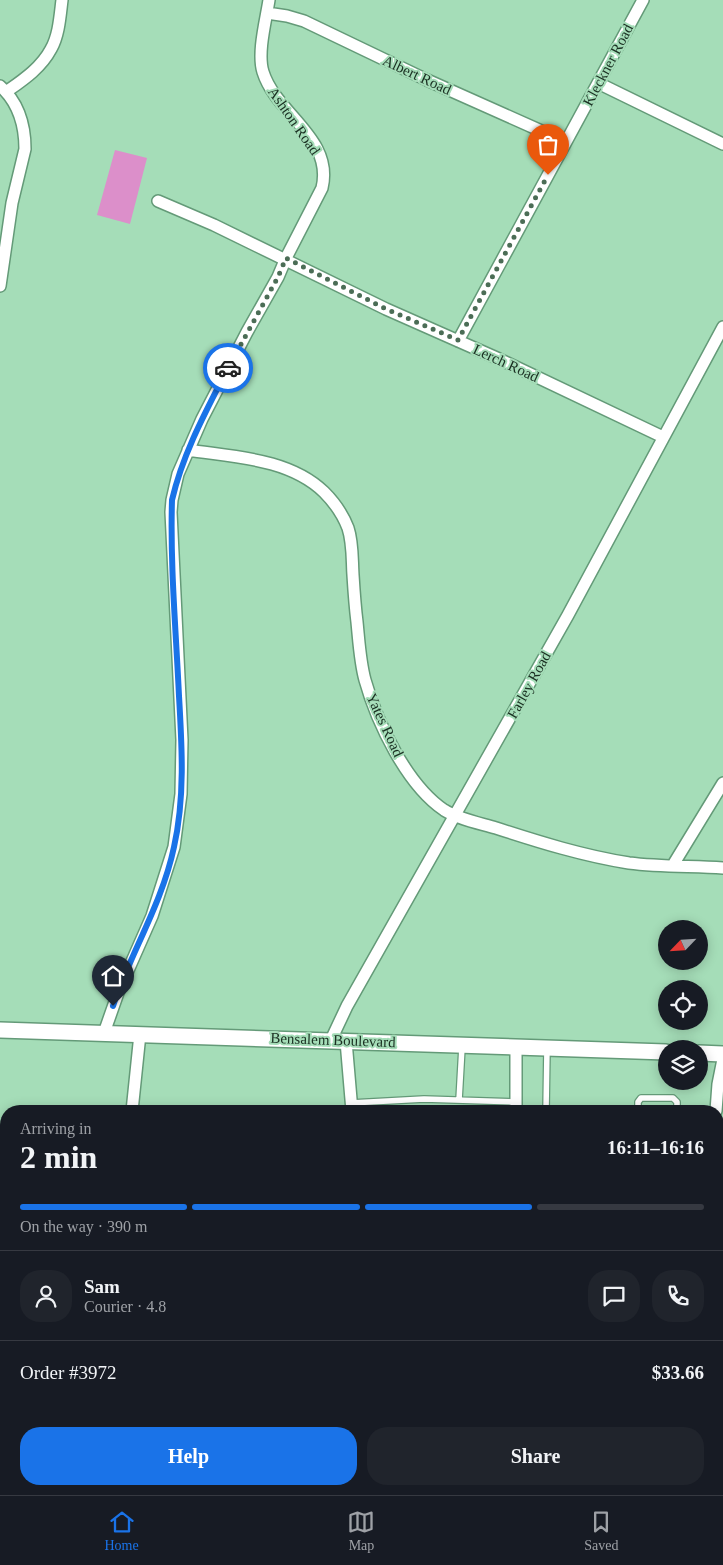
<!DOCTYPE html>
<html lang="en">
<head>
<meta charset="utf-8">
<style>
  body { margin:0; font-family:Georgia,serif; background:#20242c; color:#f1f3f6; height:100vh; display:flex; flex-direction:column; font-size:19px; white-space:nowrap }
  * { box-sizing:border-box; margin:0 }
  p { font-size:16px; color:#9ea1a6 }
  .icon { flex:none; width:28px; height:28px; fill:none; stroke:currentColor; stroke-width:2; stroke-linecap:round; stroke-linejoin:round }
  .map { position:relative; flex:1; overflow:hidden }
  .sheet { position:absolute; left:0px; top:1105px; width:724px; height:390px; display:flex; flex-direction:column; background:#171b24; border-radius:20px 20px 0 0; box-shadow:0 2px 12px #0003 }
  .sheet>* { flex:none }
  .needle { width:32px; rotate:245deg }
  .buttons { position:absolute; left:658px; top:920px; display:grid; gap:10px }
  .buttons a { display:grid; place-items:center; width:50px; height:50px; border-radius:50%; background:#171b24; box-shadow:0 2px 12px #0003; font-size:25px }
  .pin { position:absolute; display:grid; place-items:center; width:42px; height:42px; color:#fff; margin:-51px -21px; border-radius:50% 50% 50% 0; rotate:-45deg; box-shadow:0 0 5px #0007 }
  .pin .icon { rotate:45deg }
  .courier { position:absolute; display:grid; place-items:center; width:50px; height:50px; margin:-25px; border:4px solid #1a73e8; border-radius:50%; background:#fff; color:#222; box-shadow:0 1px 6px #0007 }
  .head em { font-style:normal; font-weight:800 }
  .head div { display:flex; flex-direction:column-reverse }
  .head { display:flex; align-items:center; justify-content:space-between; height:85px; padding:0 20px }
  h1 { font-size:32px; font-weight:800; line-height:38px }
  .bar { display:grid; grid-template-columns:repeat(4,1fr); gap:8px 5px; align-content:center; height:60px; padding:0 20px }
  .bar i { height:6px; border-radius:4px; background:#363941 }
  .bar .active { background:#1a73e8 }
  .bar p { grid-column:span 4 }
  .line { display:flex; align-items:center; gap:12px; padding:0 20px; border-top:1px solid #363941 }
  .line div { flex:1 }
  .round { display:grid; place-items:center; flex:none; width:52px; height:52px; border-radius:20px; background:#20242c }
  .button { display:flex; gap:10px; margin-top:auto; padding:10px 20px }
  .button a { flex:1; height:58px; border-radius:20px; background:#1a73e8; color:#fff; font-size:20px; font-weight:800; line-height:58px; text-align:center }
  .button a+a { background:#20242c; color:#f1f3f6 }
  .menu { display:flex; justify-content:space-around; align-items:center; height:70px; border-top:1px solid #363941; background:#171b24; font-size:14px; color:#9ea1a6 }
  .menu a { display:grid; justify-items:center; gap:2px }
  .menu .active { color:#1a73e8 }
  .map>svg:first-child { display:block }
  .green { fill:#dc8fca }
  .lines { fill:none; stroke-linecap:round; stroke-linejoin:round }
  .service-casing { stroke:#649a78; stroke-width:8 }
  .minor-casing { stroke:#649a78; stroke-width:14 }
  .secondary-casing { stroke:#649a78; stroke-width:18 }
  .service { stroke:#fff; stroke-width:5.5 }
  .minor { stroke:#fff; stroke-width:11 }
  .secondary { stroke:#fff; stroke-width:15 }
  .done { stroke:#4b6d56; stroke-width:5; stroke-dasharray:0 9 }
  .route { stroke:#1a73e8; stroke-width:6 }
  .labels { text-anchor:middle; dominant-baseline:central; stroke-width:4; stroke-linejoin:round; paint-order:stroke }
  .street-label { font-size:15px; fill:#1a3022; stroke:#a5ddb8 }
</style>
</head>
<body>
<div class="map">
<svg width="723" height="1495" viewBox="0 0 723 1495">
  <rect width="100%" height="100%" fill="#a5ddb8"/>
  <path class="green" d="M115,150l32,8 -17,66 -33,-9z"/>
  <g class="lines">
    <defs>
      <path id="service" d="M459,1100l3,-53
        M351,1103l73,-4 92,3
        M546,1111l1,-63
        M638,1111v-9l3,-4h32l4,4v9"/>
      <path id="minor" d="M267,13l20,3 17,5 123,59 139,62
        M598,83l125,61
        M0,86c18,16 25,39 25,63l-13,54 -12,83
        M6,92c17,-12 35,-24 45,-43 8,-14 9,-33 11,-49
        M158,201l56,24 172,84 113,50 164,78
        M458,341l185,-341
        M188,450c45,7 101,8 136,42 10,10 19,23 24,36 5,15 4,32 5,47 1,16 2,31 4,47 2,20 3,40 8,58 12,43 42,105 79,130 14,9 35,13 52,18 43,14 88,28 133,35 31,4 63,3 94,5
        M673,865l50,-82
        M104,1033l14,-40 34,-77 22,-69 7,-53 1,-54 -11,-228 1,-12 6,-26 24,-55 45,-87 31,-55 8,-19 36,-70c12,-50 -46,-74 -59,-116 -6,-19 3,-52 6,-72
        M331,1040l16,-34 221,-391 155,-288
        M346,1041l6,70
        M132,1111l8,-77
        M516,1111v-65
        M716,1111l2,-27 5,-25
        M256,1489l59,6
        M427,1489l4,6
        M101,1495l2,-6
        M706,1495v-6"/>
      <path id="secondary" d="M0,1030l666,22
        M699,1053l24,1"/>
    </defs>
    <use href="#service" class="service-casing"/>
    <use href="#minor" class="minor-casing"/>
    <use href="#secondary" class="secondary-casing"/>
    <use href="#service" class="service"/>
    <use href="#minor" class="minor"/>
    <use href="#secondary" class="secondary"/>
  </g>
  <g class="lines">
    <path class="done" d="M228,368l50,-91 8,-19 100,51 72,31 90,-165"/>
    <path class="route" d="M113,1006c18,-54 49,-102 61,-159 11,-49 8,-100 5,-151 -3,-65 -9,-131 -7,-196 11,-47 34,-89 56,-132"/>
  </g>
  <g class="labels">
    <g class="street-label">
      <text transform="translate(608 65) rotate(-62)">Kleckner Road</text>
      <text transform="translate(417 75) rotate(25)">Albert Road</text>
      <text transform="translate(294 121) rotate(55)">Ashton Road</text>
      <text transform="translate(506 363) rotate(25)">Lerch Road</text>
      <text transform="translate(529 685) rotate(-61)">Farley Road</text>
      <text transform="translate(385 725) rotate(65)">Yates Road</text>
      <text transform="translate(333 1040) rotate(2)">Bensalem Boulevard</text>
    </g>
  </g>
</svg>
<div class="buttons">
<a><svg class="needle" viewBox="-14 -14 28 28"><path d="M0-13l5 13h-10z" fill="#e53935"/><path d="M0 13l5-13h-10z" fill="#9ea1a6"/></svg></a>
<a><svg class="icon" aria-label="locate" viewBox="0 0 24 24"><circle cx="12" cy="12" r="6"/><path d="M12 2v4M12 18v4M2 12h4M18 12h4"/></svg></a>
<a><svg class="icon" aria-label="layers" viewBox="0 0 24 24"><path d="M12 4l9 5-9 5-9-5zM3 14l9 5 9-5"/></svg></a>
</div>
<div class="pin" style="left:548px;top:175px;background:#ea580c"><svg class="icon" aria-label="bag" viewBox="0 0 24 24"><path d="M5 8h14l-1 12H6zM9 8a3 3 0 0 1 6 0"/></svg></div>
<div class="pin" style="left:113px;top:1006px;background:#1f2937"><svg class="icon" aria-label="home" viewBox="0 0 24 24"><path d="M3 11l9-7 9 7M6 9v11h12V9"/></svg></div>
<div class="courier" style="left:228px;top:368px"><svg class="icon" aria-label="car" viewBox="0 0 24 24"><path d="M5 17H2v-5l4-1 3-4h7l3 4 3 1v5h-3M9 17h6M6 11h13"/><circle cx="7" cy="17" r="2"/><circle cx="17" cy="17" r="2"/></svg></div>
<section class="sheet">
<div class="head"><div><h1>2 min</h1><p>Arriving in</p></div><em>16:11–16:16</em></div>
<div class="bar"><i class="active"></i><i class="active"></i><i class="active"></i><i></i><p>On the way · 390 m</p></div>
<div class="line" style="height:90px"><a class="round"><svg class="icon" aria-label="person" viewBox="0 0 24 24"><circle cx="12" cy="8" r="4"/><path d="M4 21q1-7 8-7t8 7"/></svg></a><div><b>Sam</b><p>Courier · 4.8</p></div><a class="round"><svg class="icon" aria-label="chat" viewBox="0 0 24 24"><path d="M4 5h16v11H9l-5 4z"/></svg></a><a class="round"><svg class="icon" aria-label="phone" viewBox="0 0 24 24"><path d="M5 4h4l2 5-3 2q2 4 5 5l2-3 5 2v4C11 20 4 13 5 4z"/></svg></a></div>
<div class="line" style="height:65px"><div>Order #3972</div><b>$33.66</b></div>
<div class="button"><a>Help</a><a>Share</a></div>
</section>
</div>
<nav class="menu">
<a class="active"><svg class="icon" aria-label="home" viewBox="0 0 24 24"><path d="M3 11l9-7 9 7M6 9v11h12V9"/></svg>Home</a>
<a><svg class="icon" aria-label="map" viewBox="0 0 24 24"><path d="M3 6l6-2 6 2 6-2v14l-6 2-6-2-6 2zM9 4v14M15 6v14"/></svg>Map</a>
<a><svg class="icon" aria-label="saved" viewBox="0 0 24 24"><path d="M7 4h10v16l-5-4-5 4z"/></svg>Saved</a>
</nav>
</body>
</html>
